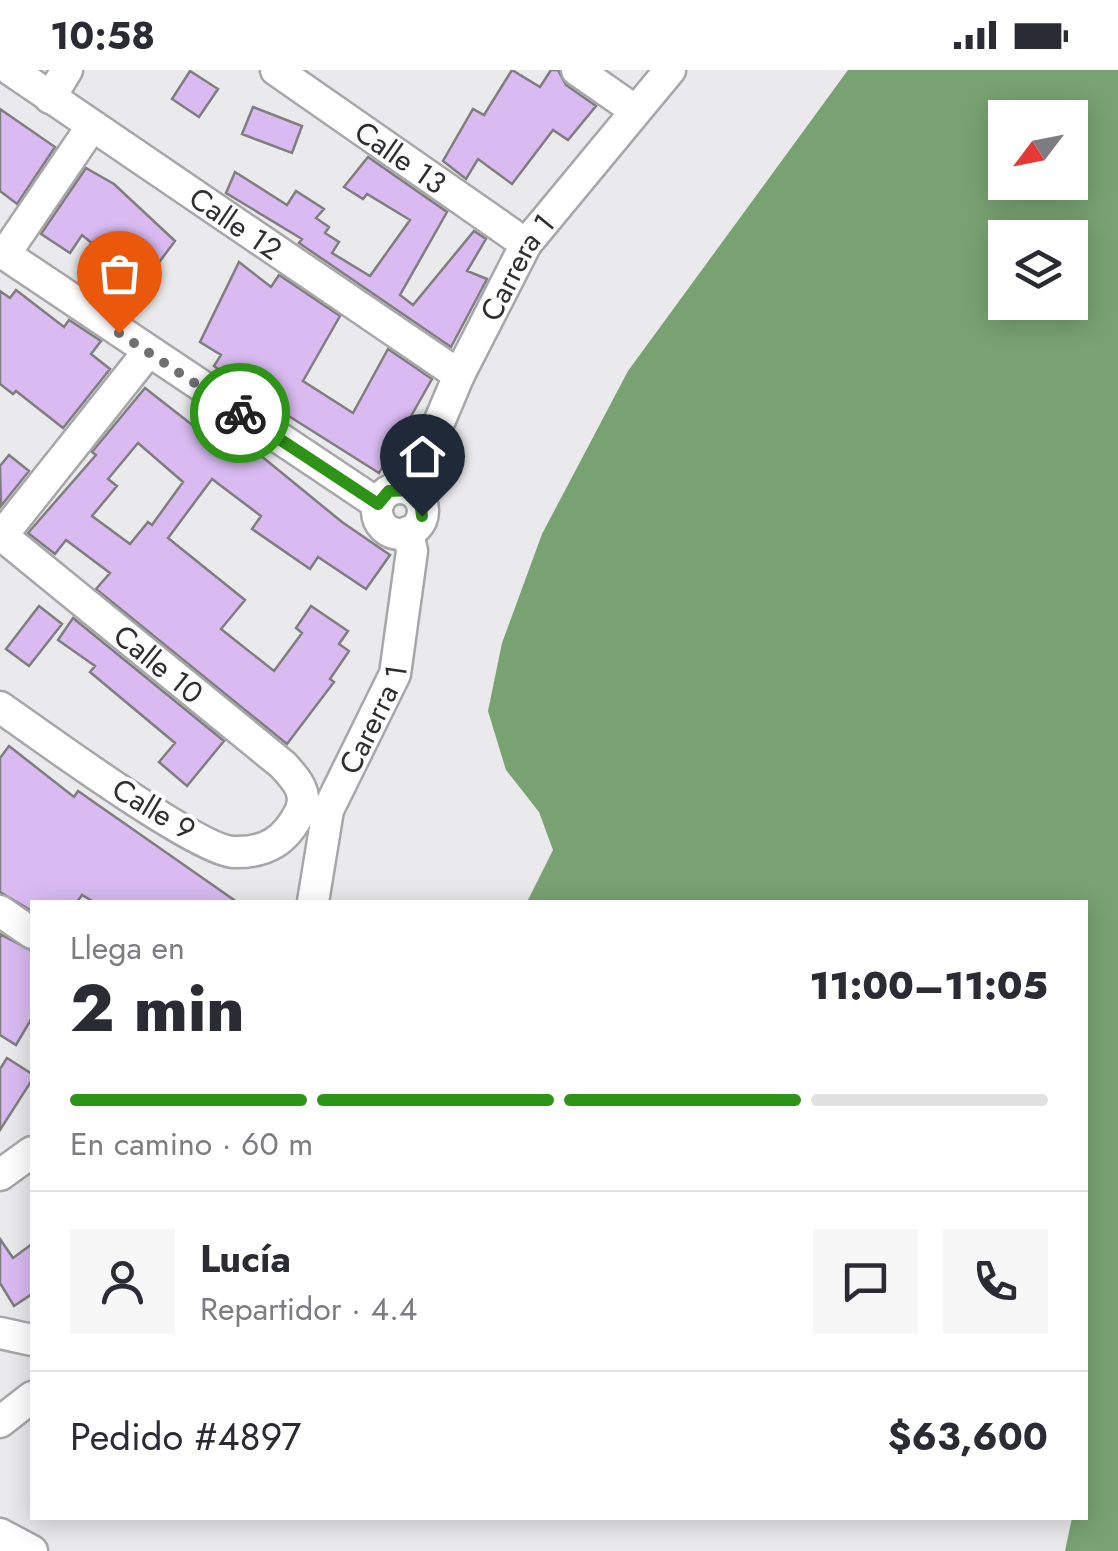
<!DOCTYPE html>
<html lang="es">
<head>
<meta charset="utf-8">
<style>
  body { margin:0; font-family:Jost,sans-serif; background:#f7f7f7; color:#2b2b33; height:100vh; display:flex; flex-direction:column; font-size:38px; white-space:nowrap }
  * { box-sizing:border-box; margin:0 }
  p { font-size:32px; color:#7c7c81 }
  .icon { flex:none; width:55px; height:55px; fill:none; stroke:currentColor; stroke-width:2; stroke-linecap:round; stroke-linejoin:round }
  .map { position:relative; flex:1; overflow:hidden }
  .side { position:absolute; left:30px; top:830px; width:1058px; height:620px; display:flex; flex-direction:column; background:#fff; border-radius:0px; box-shadow:0 5px 25px #0003 }
  .side>* { flex:none }
  .needle { width:65px; rotate:238deg }
  .tools { position:absolute; left:988px; top:30px; display:grid; gap:20px }
  .tools a { display:grid; place-items:center; width:100px; height:100px; border-radius:0px; background:#fff; box-shadow:0 5px 25px #0003; font-size:50px }
  .pin { position:absolute; display:grid; place-items:center; width:85px; height:85px; color:#fff; margin:-102px -42px; border-radius:50% 50% 50% 0; rotate:-45deg; box-shadow:0 0 10px #0007 }
  .pin .icon { rotate:45deg }
  .courier { position:absolute; display:grid; place-items:center; width:100px; height:100px; margin:-50px; border:8px solid #2e9417; border-radius:50%; background:#fff; color:#222; box-shadow:0 2px 12px #0007 }
  .head em { font-style:normal; font-weight:800 }
  .head div { display:flex; flex-direction:column-reverse }
  .head { display:flex; align-items:center; justify-content:space-between; height:170px; padding:0 40px }
  h1 { font-size:65px; font-weight:800; line-height:75px }
  .bar { display:grid; grid-template-columns:repeat(4,1fr); gap:15px 10px; align-content:center; height:120px; padding:0 40px }
  .bar i { height:12px; border-radius:8px; background:#e1e1e2 }
  .bar .current { background:#2e9417 }
  .bar p { grid-column:span 4 }
  .line { display:flex; align-items:center; gap:25px; padding:0 40px; border-top:2px solid #e1e1e2 }
  .line div { flex:1 }
  .round { display:grid; place-items:center; flex:none; width:105px; height:105px; border-radius:0px; background:#f7f7f7 }
  .status { display:flex; justify-content:space-between; align-items:center; height:70px; padding:0 50px; background:#fff; direction:ltr }
  .status svg { height:28px; fill:currentColor }
  .map>svg:first-child { display:block }
  .water { fill:#79a272; fill-rule:evenodd }
  .building { fill:#d9bbf1; stroke:#7f7d80; stroke-width:2.5; fill-rule:evenodd }
  .lines { fill:none; stroke-linecap:round; stroke-linejoin:round }
  .street-casing { stroke:#a7a6a8; stroke-width:35 }
  .street { stroke:#fff; stroke-width:30 }
  .done { stroke:#706f72; stroke-width:10; stroke-dasharray:0 18 }
  .route { stroke:#2e9417; stroke-width:12 }
  .labels { text-anchor:middle; dominant-baseline:central; stroke-width:8; stroke-linejoin:round; paint-order:stroke }
  .street-label { font-size:30px; fill:#2f2e30; stroke:#fff }
</style>
</head>
<body>
<div class="status"><b>10:58</b><svg viewBox="0 0 49 12"><path d="M0 12V9h3v3zM5 12V6h3v6zM10 12V3h3v9zM15 12V0h3v12zM26 1h20v11H26zM47 4h2v5h-2z"/></svg></div>
<div class="map">
<svg width="1118" height="1481" viewBox="0 0 1118 1481">
  <rect width="100%" height="100%" fill="#eae9ec"/>
  <path class="water" d="M848,0h270v1481h-53l7,-33h13v-616h-558l26,-52 -14,-38 -33,-42 -18,-59 14,-68 40,-109 86,-163zM1005,48h65v64h-65zM1005,168h65v64h-65z"/>
  <path class="building" d="M512,0l28,17 11,-17h7l8,15 30,21 -28,34 -15,-10 -41,54 -34,-25 -12,20 -23,-18 30,-52 11,6z
    M190,1l28,18 -19,28 -27,-18z
    M253,37l49,19 -10,27 -50,-19z
    M0,39l55,38 -38,57 -17,-13z
    M368,87l79,55 -47,83 13,10 61,-74 12,8 -19,32 20,8 -36,68 -152,-104 3,-4 -76,-46 9,-21 52,33 9,-14 28,18 -8,9 13,9 -4,6 14,9 -7,11 38,23 40,-56 -43,-26 -4,5 -19,-12z
    M86,98l28,16 61,57 -33,44 -60,-50 -12,18 -29,-19z
    M239,192l32,25 8,-12 61,41 -37,65 50,32 35,-64 44,30 -53,94 -103,-65 -3,3 -59,-45 7,-11 -21,-13z
    M16,220l48,37 5,-7 32,21 -10,13 19,15 -47,59 -47,-37 -3,3 -13,-10v-93l10,7z
    M145,318l69,54 2,-3 20,14 8,-11 98,80 48,33 -24,34 -48,-32 -8,12 -58,-40 9,-13 -49,-37 -44,59 77,62 -24,29 53,42 28,-38 -6,-5 15,-22 37,25 -9,13 10,7 -19,28 4,3 -47,62 -191,-155 14,-16 -44,-33 -11,14 -27,-21 68,-78 -4,-3zM138,373l45,39 -31,43 -4,-3 -18,22 -38,-28 25,-30 -9,-7z
    M9,385l20,16 -28,35 -1,-40z
    M39,536l23,18 -33,42 -23,-17z
    M73,548l151,123 -37,45 -28,-24 16,-19 -85,-71 5,-6 -37,-26z
    M9,676l65,51 4,-6 159,111h-143l-12,-7 -5,7h-45v9l-32,-19v-134z
    M0,864l32,17v67l-16,27 -16,-10z
    M7,988l25,16v6l-32,50v-61z
    M0,1169l13,19 19,-14v50l-18,12 -14,-23z"/>
  <g class="lines">
    <defs>
      <g id="street">
        <path id="s1" d="M11,0l448,305"/>
        <path id="s2" d="M276,0l250,174"/>
        <path d="M577,0l56,39"/>
        <path d="M50,28l17,-28"/>
        <path d="M0,181l378,253"/>
        <path d="M5,184l87,-128"/>
        <path id="s3" d="M402,418l19,-23 38,-90 67,-131 144,-174"/>
        <circle cx="400" cy="441" r="23"/>
        <path id="s4" d="M0,464l283,231c13,14 26,28 17,47 -14,28 -33,41 -66,40 -34,0 -197,-119 -234,-145"/>
        <path d="M0,468l148,-186"/>
        <path id="s5" d="M313,832l15,-92 67,-136 17,-123 -4,-19"/>
        <path d="M0,841l32,22"/>
        <path d="M0,1105l32,-23"/>
        <path d="M0,1263l32,7"/>
        <path d="M0,1352l32,-25"/>
        <path d="M0,1464l32,17"/>
      </g>
    </defs>
    <use href="#street" class="street-casing"/>
    <use href="#street" class="street"/>
  </g>
  <g class="lines">
    <path class="done" d="M119,263l121,80"/>
    <path class="route" d="M240,343l138,91 11,-13 21,-1 10,10 2,16"/>
  </g>
  <g class="labels">
    <g class="street-label">
      <text stroke="none"><textPath href="#s2" startOffset="152">Calle 13</textPath></text>
      <text stroke="none"><textPath href="#s1" startOffset="272">Calle 12</textPath></text>
      <text stroke="none"><textPath href="#s3" startOffset="250">Carrera 1</textPath></text>
      <text stroke="none"><textPath href="#s4" startOffset="205">Calle 10</textPath></text>
      <text stroke="none"><textPath href="#s5" startOffset="195">Carerra 1</textPath></text>
      <text transform="translate(154 739) rotate(31)">Calle 9</text>
    </g>
  </g>
</svg>
<div class="tools">
<a><svg class="needle" viewBox="-14 -14 28 28"><path d="M0-13l5 13h-10z" fill="#e53935"/><path d="M0 13l5-13h-10z" fill="#7c7c81"/></svg></a>
<a><svg class="icon" aria-label="layers" viewBox="0 0 24 24"><path d="M12 4l9 5-9 5-9-5zM3 14l9 5 9-5"/></svg></a>
</div>
<div class="pin" style="left:119px;top:263px;background:#ea580c"><svg class="icon" aria-label="bag" viewBox="0 0 24 24"><path d="M5 8h14l-1 12H6zM9 8a3 3 0 0 1 6 0"/></svg></div>
<div class="pin" style="left:422px;top:446px;background:#1f2937"><svg class="icon" aria-label="home" viewBox="0 0 24 24"><path d="M3 11l9-7 9 7M6 9v11h12V9"/></svg></div>
<div class="courier" style="left:240px;top:343px"><svg class="icon" aria-label="bike" viewBox="0 0 24 24"><circle cx="6" cy="16" r="4"/><circle cx="18" cy="16" r="4"/><path d="M6 16l4-8h5l3 8M10 8l3 8H6M13 5h3"/></svg></div>
<section class="side">
<div class="head"><div><h1>2 min</h1><p>Llega en</p></div><em>11:00–11:05</em></div>
<div class="bar"><i class="current"></i><i class="current"></i><i class="current"></i><i></i><p>En camino · 60 m</p></div>
<div class="line" style="height:180px"><a class="round"><svg class="icon" aria-label="person" viewBox="0 0 24 24"><circle cx="12" cy="8" r="4"/><path d="M4 21q1-7 8-7t8 7"/></svg></a><div><b>Lucía</b><p>Repartidor · 4.4</p></div><a class="round"><svg class="icon" aria-label="chat" viewBox="0 0 24 24"><path d="M4 5h16v11H9l-5 4z"/></svg></a><a class="round"><svg class="icon" aria-label="phone" viewBox="0 0 24 24"><path d="M5 4h4l2 5-3 2q2 4 5 5l2-3 5 2v4C11 20 4 13 5 4z"/></svg></a></div>
<div class="line" style="height:130px"><div>Pedido #4897</div><b>$63,600</b></div>
</section>
</div>
</body>
</html>
